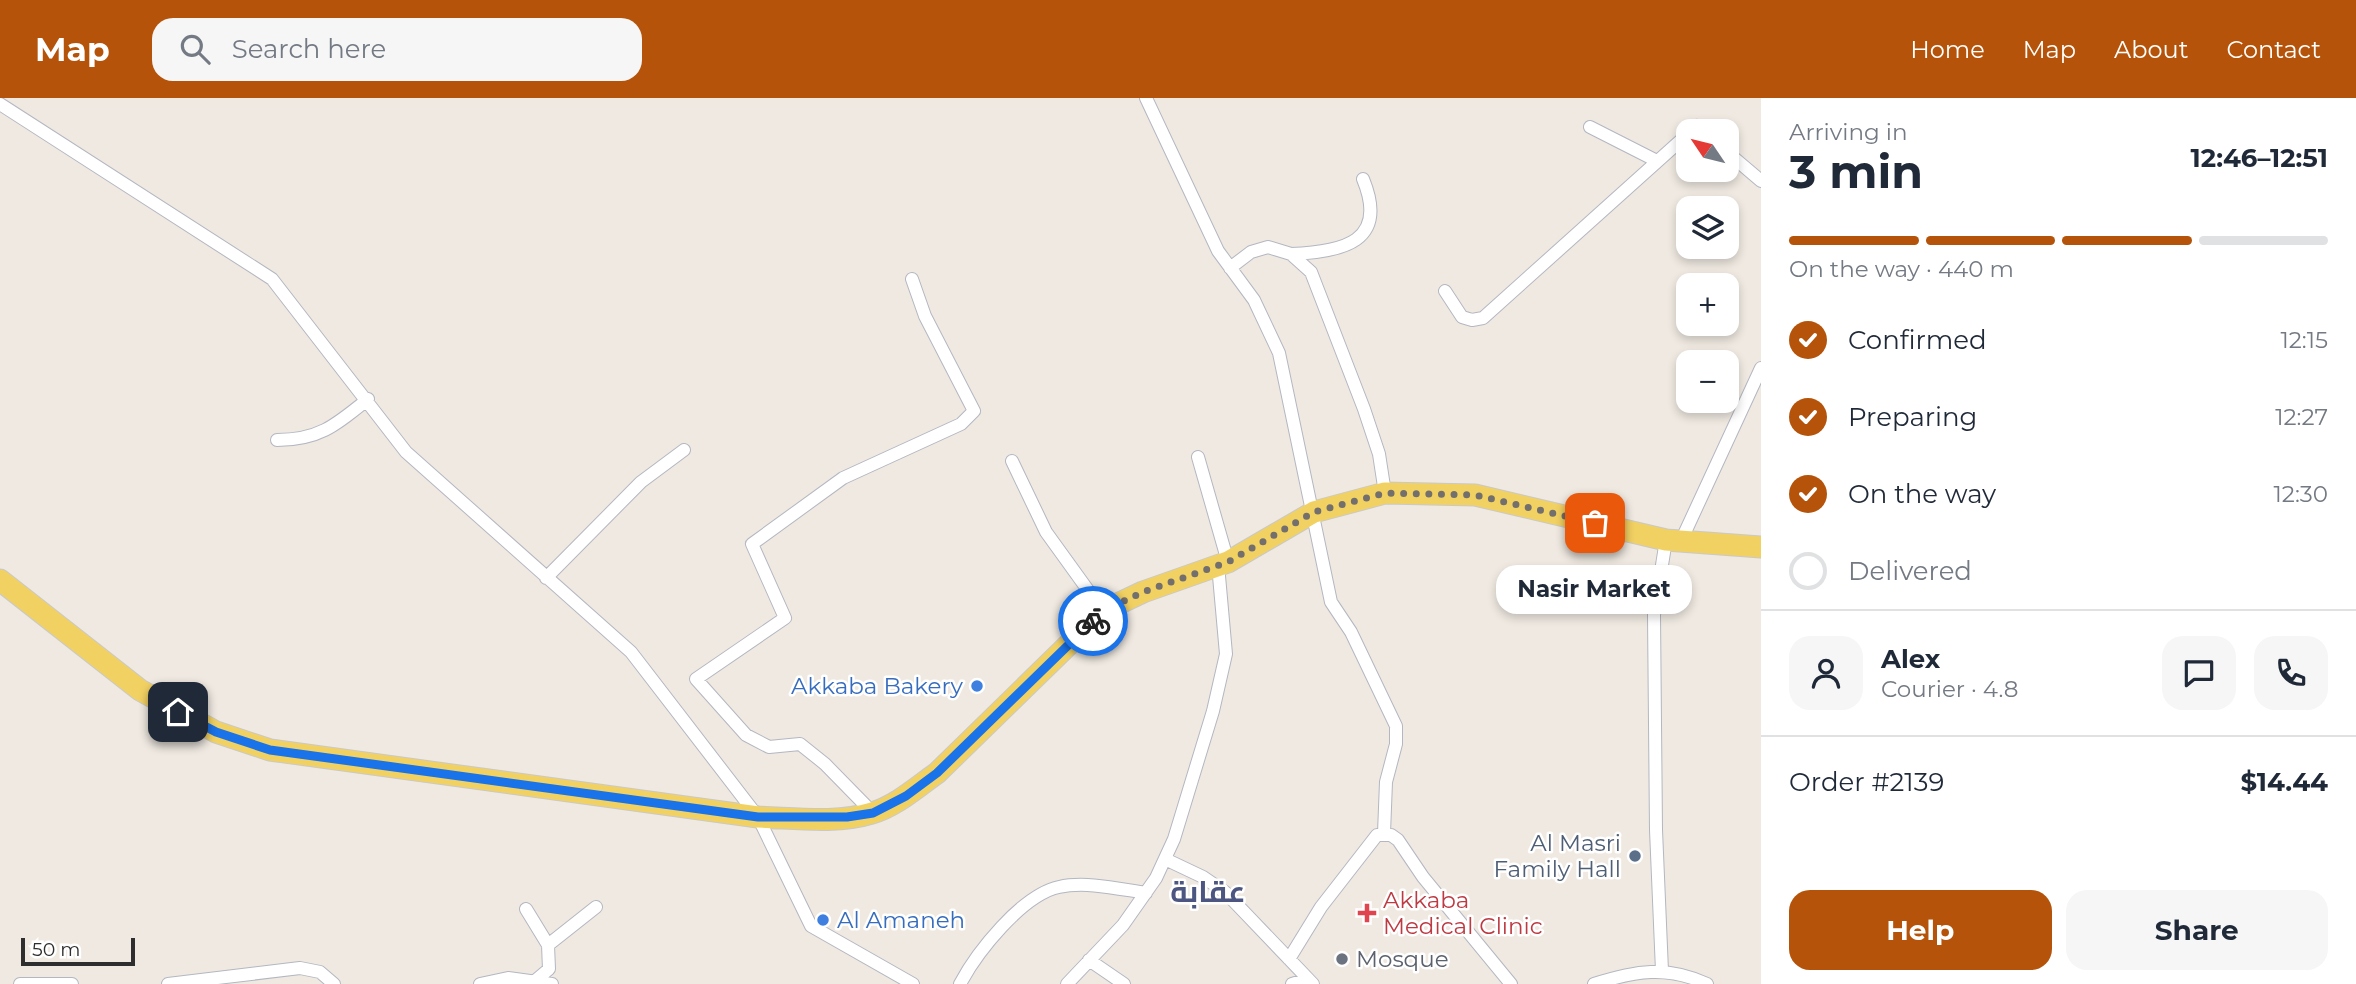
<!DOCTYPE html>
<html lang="en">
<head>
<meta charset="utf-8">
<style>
  body { margin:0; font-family:Montserrat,Cairo,sans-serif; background:#f6f6f7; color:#1f2937; height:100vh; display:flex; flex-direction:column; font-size:26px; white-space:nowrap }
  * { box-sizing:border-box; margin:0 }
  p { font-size:23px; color:#747a83 }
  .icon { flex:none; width:38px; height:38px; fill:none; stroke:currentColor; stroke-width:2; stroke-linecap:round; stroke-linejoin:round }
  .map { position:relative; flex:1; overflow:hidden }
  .sheet { display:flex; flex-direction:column; background:#fff; width:595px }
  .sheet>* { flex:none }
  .needle { width:46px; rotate:305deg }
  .fabs { position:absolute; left:1676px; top:21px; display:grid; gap:14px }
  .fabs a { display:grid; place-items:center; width:63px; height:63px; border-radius:14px; background:#fff; box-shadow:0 4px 10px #0003; font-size:35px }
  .scale { position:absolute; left:21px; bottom:18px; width:114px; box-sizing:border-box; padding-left:7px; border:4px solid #2e2e2e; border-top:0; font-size:19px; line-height:24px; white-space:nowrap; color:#2e2e2e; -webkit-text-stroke:5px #fff; paint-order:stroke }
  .pin { position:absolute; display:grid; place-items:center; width:60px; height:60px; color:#fff; margin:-30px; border-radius:14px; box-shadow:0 4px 10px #0006 }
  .courier { position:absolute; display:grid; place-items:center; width:70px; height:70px; margin:-35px; border:5px solid #1a73e8; border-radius:50%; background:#fff; color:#222; box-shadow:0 2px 9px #0007 }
  .bubble { position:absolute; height:49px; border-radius:21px; background:#fff; box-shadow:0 4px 10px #0003; font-size:23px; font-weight:700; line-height:49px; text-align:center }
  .summary em { font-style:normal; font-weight:700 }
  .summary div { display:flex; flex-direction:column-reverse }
  .summary { display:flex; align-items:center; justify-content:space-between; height:119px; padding:0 28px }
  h1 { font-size:46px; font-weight:700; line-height:52px }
  .bar { display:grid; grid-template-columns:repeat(4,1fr); gap:10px 7px; align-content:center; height:84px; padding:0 28px }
  .bar i { height:9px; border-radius:5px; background:#e0e1e3 }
  .bar .on { background:#b45309 }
  .bar p { grid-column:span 4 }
  .line { display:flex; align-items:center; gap:18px; padding:0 28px; border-top:2px solid #e0e1e3 }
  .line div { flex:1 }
  .round { display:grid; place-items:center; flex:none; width:74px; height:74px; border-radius:21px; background:#f6f6f7 }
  ol { padding:0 28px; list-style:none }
  li { display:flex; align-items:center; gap:21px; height:77px }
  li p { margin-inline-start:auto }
  li .icon { padding:7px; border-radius:50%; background:#b45309; color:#fff; stroke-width:4 }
  li:last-child { color:#747a83 }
  li i { width:38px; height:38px; border:4px solid #e0e1e3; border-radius:50% }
  .cta { display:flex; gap:14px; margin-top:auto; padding:14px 28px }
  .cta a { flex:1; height:80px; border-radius:21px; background:#b45309; color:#fff; font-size:28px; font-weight:700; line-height:80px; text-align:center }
  .cta a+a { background:#f6f6f7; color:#1f2937 }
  header { display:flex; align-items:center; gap:42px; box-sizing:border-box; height:98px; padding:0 35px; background:#b45309; color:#fff }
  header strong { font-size:33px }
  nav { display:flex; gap:38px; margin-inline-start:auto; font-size:24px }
  .search { width:490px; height:63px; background:#f6f6f7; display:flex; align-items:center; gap:18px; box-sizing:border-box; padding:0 24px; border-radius:21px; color:#747a83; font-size:26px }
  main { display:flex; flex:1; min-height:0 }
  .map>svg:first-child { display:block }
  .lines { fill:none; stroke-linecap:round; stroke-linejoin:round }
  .street-casing { stroke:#b4b7c1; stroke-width:14 }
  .primary-casing { stroke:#c9c9c9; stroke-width:23 }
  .street { stroke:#fff; stroke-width:12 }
  .primary { stroke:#f2d163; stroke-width:21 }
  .done { stroke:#726f6d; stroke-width:7; stroke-dasharray:0 12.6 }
  .route { stroke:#1a73e8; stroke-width:9 }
  .shop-dot { fill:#3f7fe0; stroke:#fff; stroke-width:2.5 }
  .service-dot { fill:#5c6f8a; stroke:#fff; stroke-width:2.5 }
  .health-dot { fill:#e0444e; stroke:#fff; stroke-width:2.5 }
  .worship-dot { fill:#6b7280; stroke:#fff; stroke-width:2.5 }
  .labels { text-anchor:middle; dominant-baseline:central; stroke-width:5; stroke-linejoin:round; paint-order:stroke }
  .shop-label { font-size:23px; fill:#366cbe; stroke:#fff; text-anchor:end }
  .service-label { font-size:23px; fill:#4e5e75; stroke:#fff; text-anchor:end }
  .health-label { font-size:23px; fill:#be3a42; stroke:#fff; text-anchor:start }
  .worship-label { font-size:23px; fill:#5b616d; stroke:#fff; text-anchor:start }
  .district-label { font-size:30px; font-weight:bold; fill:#4d5680; stroke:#fff }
</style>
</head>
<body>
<header>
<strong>Map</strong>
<div class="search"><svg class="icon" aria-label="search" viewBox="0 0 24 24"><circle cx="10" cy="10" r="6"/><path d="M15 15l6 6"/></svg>Search here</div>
<nav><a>Home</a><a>Map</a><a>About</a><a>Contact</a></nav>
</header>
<main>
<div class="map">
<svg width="1761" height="886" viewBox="0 0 1761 886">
  <rect width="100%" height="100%" fill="#efe9e1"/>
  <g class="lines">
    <defs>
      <path id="street" d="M1146,0l72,153 36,49 25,53 52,249 20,30 45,94v18l-10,38 -2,51
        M0,6l272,175 134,173 225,200 127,165 53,109 102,58
        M1590,29l65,33
        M1690,33l7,-5 6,5
        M1727,54l34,29
        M1291,156c52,-2 98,-12 72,-75
        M1230,170l21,-16 17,-5 23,7 20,18 53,137 15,45 6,39
        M1445,193l17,26 10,3 11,-2 206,-185
        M277,342c42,0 59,-15 91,-41
        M1198,359l30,105
        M1012,363l34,71 57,79
        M1681,443l80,-173
        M546,480l95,-96 43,-32
        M873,715l-48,-49 -25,-20 -31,3 -23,-12 -50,-56 89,-61 -33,-74 91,-66 118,-54 13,-13 -49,-95 -13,-37
        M1165,761l38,18 22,15 88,92
        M526,811l22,36
        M1289,861l32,-52 56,-72h14l7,5 25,37 88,107
        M1089,862l35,24
        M1662,873l-6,-141 -2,-215 12,-75
        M536,882l13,-11 -1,-24 48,-38
        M20,886h52
        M168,886l132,-16 20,4 14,12
        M480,886l28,-6 44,6
        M960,886c17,-32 62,-89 99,-97 27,-6 60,2 87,6
        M1067,886l56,-59 33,-47 18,-39 39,-128 13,-57 -8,-89
        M1292,886l16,-5
        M1594,886c41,-13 73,-19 113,0"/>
      <path id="primary" d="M0,482l140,110 76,42 54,18 488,67c36,1 79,7 114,-4 24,-7 45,-26 65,-40l166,-162 40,-19 85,-30 86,-50 71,-19 90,2 191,45 95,7"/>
    </defs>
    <use href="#street" class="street-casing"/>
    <use href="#primary" class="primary-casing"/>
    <use href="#street" class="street"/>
    <use href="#primary" class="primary"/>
  </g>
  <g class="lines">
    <path class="done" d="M1093,523l10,-10 40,-19 85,-30 86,-50 71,-19 90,2 120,28"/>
    <path class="route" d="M178,614l38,20 54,18 488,67h89l26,-4 33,-17 31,-23 156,-152"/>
  </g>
  <g class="shop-dot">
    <circle cx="977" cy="588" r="7"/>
    <circle cx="823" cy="822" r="7"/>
  </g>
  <circle class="service-dot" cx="1635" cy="758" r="7"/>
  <path class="health-dot" d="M1363.5 804.5h7v7h7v7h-7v7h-7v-7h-7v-7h7z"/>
  <circle class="worship-dot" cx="1342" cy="861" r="7"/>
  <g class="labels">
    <g class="shop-label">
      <text x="963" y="588">Akkaba Bakery</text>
      <text x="837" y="822" text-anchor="start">Al Amaneh</text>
    </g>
    <g class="service-label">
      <text x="1621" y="745">Al Masri<tspan x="1621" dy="26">Family Hall</tspan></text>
    </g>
    <g class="health-label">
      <text x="1383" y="802">Akkaba<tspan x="1383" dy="26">Medical Clinic</tspan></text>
    </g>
    <g class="worship-label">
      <text x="1356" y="861">Mosque</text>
    </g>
    <g class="district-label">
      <text x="1208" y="793">عقابة</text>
    </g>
  </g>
</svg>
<div class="fabs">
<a><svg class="needle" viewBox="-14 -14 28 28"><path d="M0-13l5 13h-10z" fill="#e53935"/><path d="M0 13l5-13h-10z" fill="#747a83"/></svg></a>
<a><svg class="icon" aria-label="layers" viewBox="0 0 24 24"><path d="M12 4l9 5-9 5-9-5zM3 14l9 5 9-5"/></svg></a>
<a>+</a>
<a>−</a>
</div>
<div class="scale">50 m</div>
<div class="pin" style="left:1595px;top:425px;background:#ea580c"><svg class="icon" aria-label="bag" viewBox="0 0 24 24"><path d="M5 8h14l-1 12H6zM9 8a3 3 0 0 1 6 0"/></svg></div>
<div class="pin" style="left:178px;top:614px;background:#1f2937"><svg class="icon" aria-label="home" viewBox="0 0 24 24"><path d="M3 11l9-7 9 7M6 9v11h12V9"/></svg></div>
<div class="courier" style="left:1093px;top:523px"><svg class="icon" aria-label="bike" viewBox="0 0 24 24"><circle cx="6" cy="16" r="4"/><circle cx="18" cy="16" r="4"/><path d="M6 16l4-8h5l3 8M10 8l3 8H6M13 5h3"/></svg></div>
<div class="bubble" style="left:1496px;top:467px;width:196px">Nasir Market</div>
</div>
<section class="sheet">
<div class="summary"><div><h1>3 min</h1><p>Arriving in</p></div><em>12:46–12:51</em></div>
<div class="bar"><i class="on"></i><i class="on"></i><i class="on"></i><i></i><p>On the way · 440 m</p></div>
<ol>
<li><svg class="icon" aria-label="check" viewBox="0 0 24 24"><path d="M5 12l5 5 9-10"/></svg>Confirmed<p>12:15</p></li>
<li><svg class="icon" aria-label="check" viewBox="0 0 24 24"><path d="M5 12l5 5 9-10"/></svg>Preparing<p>12:27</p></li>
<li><svg class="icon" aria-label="check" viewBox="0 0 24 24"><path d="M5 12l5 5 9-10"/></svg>On the way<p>12:30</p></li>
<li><i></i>Delivered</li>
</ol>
<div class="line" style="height:126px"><a class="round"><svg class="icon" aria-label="person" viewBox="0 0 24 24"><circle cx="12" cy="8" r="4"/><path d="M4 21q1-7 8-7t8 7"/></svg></a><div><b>Alex</b><p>Courier · 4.8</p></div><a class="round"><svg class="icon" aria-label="chat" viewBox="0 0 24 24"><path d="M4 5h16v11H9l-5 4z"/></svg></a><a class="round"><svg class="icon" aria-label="phone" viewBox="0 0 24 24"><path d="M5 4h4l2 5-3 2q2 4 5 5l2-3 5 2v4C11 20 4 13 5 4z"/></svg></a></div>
<div class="line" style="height:91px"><div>Order #2139</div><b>$14.44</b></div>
<div class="cta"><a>Help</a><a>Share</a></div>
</section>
</main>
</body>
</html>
